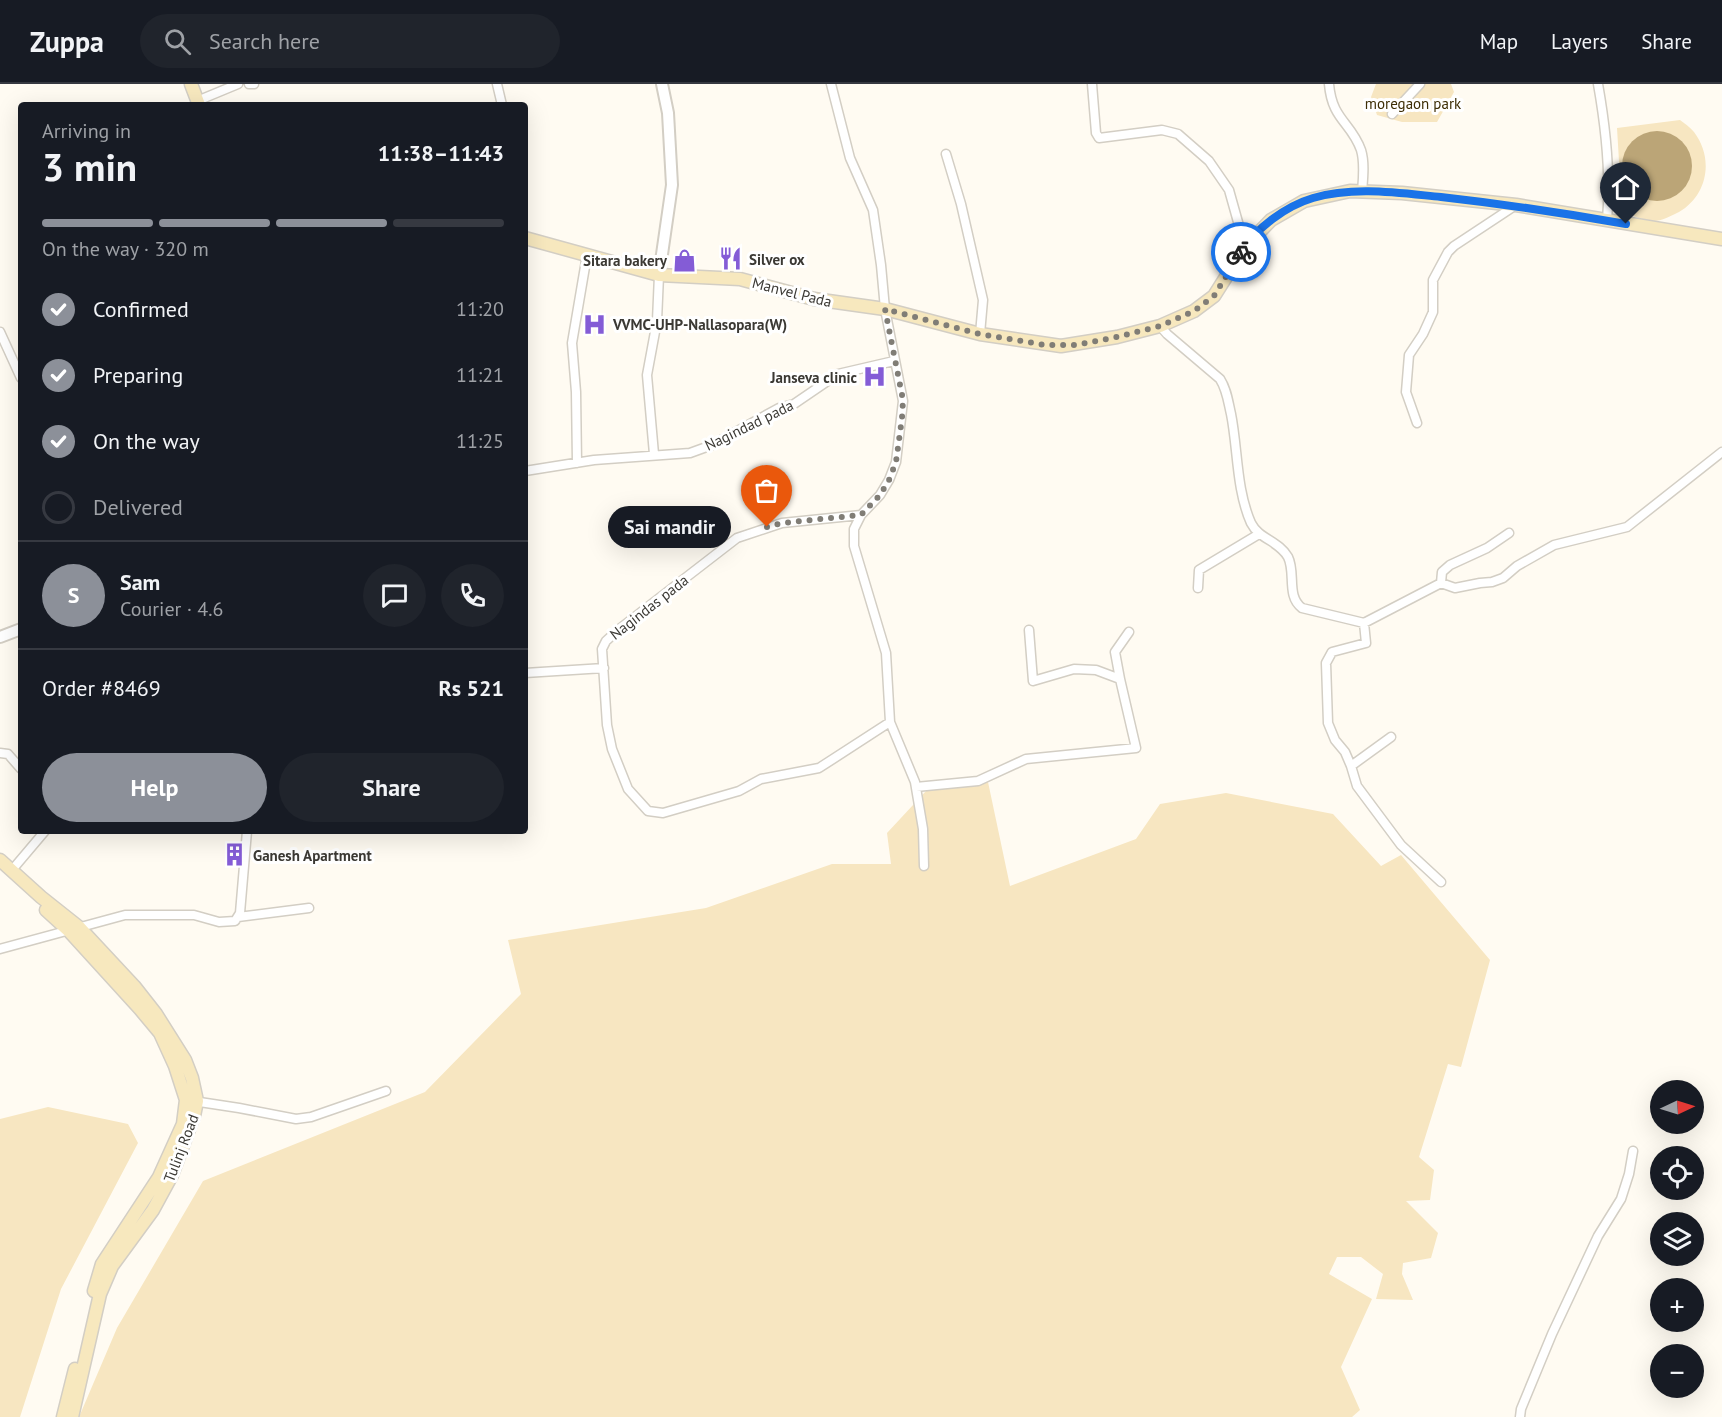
<!DOCTYPE html>
<html lang="en">
<head>
<meta charset="utf-8">
<style>
  body { margin:0; font-family:"PT Sans",sans-serif; background:#20242c; color:#f1f3f6; height:100vh; display:flex; flex-direction:column; font-size:22px; white-space:nowrap }
  * { box-sizing:border-box; margin:0 }
  p { font-size:20px; color:#9ea1a6 }
  .icon { flex:none; width:33px; height:33px; fill:none; stroke:currentColor; stroke-width:2; stroke-linecap:round; stroke-linejoin:round }
  .map { position:relative; flex:1; overflow:hidden }
  .sheet { position:absolute; left:18px; top:18px; width:510px; height:732px; display:flex; flex-direction:column; background:#171b24; border-radius:6px; box-shadow:0 6px 24px #0002 }
  .sheet>* { flex:none }
  .needle { width:39px; rotate:86deg }
  .fabs { position:absolute; left:1650px; top:996px; display:grid; gap:12px }
  .fabs a { display:grid; place-items:center; width:54px; height:54px; border-radius:50%; background:#171b24; box-shadow:0 6px 24px #0002; font-size:30px }
  .pin { position:absolute; display:grid; place-items:center; width:51px; height:51px; color:#fff; margin:-62px -26px; border-radius:50% 50% 50% 0; rotate:-45deg; box-shadow:0 0 6px #0007 }
  .pin .icon { rotate:45deg }
  .courier { position:absolute; display:grid; place-items:center; width:60px; height:60px; margin:-30px; border:4px solid #1a73e8; border-radius:50%; background:#fff; color:#222; box-shadow:0 2px 8px #0007 }
  .bubble { position:absolute; height:42px; border-radius:21px; background:#171b24; box-shadow:0 6px 24px #0002; font-size:20px; font-weight:800; line-height:42px; text-align:center }
  .summary em { font-style:normal; font-weight:800 }
  .summary div { display:flex; flex-direction:column-reverse }
  .summary { display:flex; align-items:center; justify-content:space-between; height:102px; padding:0 24px }
  h1 { font-size:39px; font-weight:800; line-height:45px }
  .bar { display:grid; grid-template-columns:repeat(4,1fr); gap:9px 6px; align-content:center; height:72px; padding:0 24px }
  .bar i { height:8px; border-radius:4px; background:#363941 }
  .bar .current { background:#8c9099 }
  .bar p { grid-column:span 4 }
  .line { display:flex; align-items:center; gap:15px; padding:0 24px; border-top:2px solid #363941 }
  .line div { flex:1 }
  .round { display:grid; place-items:center; flex:none; width:63px; height:63px; border-radius:32px; background:#20242c }
  ol { padding:0 24px; list-style:none }
  li { display:flex; align-items:center; gap:18px; height:66px }
  li p { margin-inline-start:auto }
  li .icon { padding:6px; border-radius:50%; background:#8c9099; color:#fff; stroke-width:4 }
  li:last-child { color:#9ea1a6 }
  li i { width:33px; height:33px; border:3px solid #363941; border-radius:50% }
  .button { display:flex; gap:12px; margin-top:auto; padding:12px 24px }
  .button a { flex:1; height:69px; border-radius:36px; background:#8c9099; color:#fff; font-size:24px; font-weight:800; line-height:69px; text-align:center }
  .button a+a { background:#20242c; color:#f1f3f6 }
  header { display:flex; align-items:center; gap:36px; box-sizing:border-box; height:84px; padding:0 30px; background:#171b24; border-bottom:2px solid #363941 }
  header strong { font-size:28px }
  nav { display:flex; gap:33px; margin-inline-start:auto; font-size:21px }
  .search { width:420px; height:54px; background:#20242c; display:flex; align-items:center; gap:15px; box-sizing:border-box; padding:0 21px; border-radius:33px; color:#9ea1a6; font-size:22px }
  .map>svg:first-child { display:block }
  .green { fill:#f7e6c1 }
  .water { fill:#bba577 }
  .lines { fill:none; stroke-linecap:round; stroke-linejoin:round }
  .minor-casing { stroke:#d3cec4; stroke-width:11 }
  .tertiary-casing { stroke:#d3cec4; stroke-width:14 }
  .secondary-casing { stroke:#d3cec4; stroke-width:15 }
  .minor { stroke:#fff; stroke-width:8 }
  .tertiary { stroke:#fff; stroke-width:10 }
  .secondary { stroke:#f7e8be; stroke-width:12 }
  .done { stroke:#807d76; stroke-width:6; stroke-dasharray:0 10.8 }
  .route { stroke:#1a73e8; stroke-width:8 }
  .labels { text-anchor:middle; dominant-baseline:central; stroke-width:6; stroke-linejoin:round; paint-order:stroke }
  .park-label { font-size:15px; fill:#3d2d05; stroke:#fff }
  .poi-label { font-size:15px; font-weight:bold; fill:#3b3934; stroke:#fff; text-anchor:start }
  .street-label { font-size:15px; fill:#3b3934; stroke:#fff }
</style>
</head>
<body>
<header>
<strong>Zuppa</strong>
<div class="search"><svg class="icon" aria-label="search" viewBox="0 0 24 24"><circle cx="10" cy="10" r="6"/><path d="M15 15l6 6"/></svg>Search here</div>
<nav><a>Map</a><a>Layers</a><a>Share</a></nav>
</header>
<div class="map">
<svg width="1722" height="1333" viewBox="0 0 1722 1333">
  <rect width="100%" height="100%" fill="#fffbf2"/>
  <path class="green" d="M1376,0h75l3,8 -17,30h-35l-25,-7 -6,-18z
    M1680,36c4,3 10,7 14,12 20,26 14,63 -15,80 -8,4 -17,9 -26,9 -10,1 -22,-7 -31,-10l-5,-83z
    M988,698l22,104 126,-47 24,-35 66,-11 107,21 48,52 20,-11 89,105 -29,107 -13,-3 -29,93 15,13 -4,30 -24,1 32,32 -7,25 -28,5 -1,11 11,26 -37,-1 7,-25 -22,-17h-24l-8,17 43,25 -31,68 19,43 -8,7h-1273l38,-89 86,-147 222,-89 96,-98 -13,-54 198,-32 126,-44h59l-4,-31 39,-42z
    M48,1023l80,17 10,19 -77,146 -41,128h-20v-298z"/>
  <path class="water" d="M1622 82a35 35 0 1 1 70 0a35 35 0 1 1-70 0Z"/>
  <g class="lines">
    <defs>
      <path id="minor" d="M249,0h5
        M497,0l5,21
        M831,0l19,74 23,52 8,55 4,44 18,92 -7,61 -7,18 -9,15 -19,20 -7,14v17l32,107 4,69 25,60 8,47 1,37
        M1092,0l4,49 3,5 63,-8 16,4 31,27 20,29 16,57
        M1329,0c3,36 22,38 32,66 4,13 2,29 1,42
        M1598,0c8,45 13,90 9,136
        M197,17l41,-17
        M1392,30l28,-30
        M946,70l15,50 22,96 -3,34
        M1160,242l7,8 53,45c7,11 8,22 11,35 7,35 5,75 20,109 8,16 28,18 37,34 8,16 -2,39 14,51l62,15 77,-40 1,-11 8,-7 37,-17 22,-15
        M0,248l21,46
        M1417,339l-11,-31 3,-37 14,-21 10,-22v-32l15,-28 6,-6 62,-41
        M654,370l-7,-79 10,-54 2,-46
        M577,379l-1,-71 -4,-49 15,-88
        M525,387l69,-11 96,-7 22,-8 67,-37 15,-4 44,-30 56,-13
        M861,431l-79,8 -45,15 -119,92 -12,11 -4,8 5,76 5,24 16,40 20,22 15,2 76,-22 22,-12 58,-11 71,-46
        M1441,499l14,5 25,-5 12,-1 11,-4 14,-12 37,-21 73,-18 95,-75
        M1198,504l1,-18 60,-36
        M1364,539l2,20 -34,9 -6,11 2,60 7,17 10,12 6,14 6,20 44,59 40,37
        M525,589l79,-5
        M1120,595l-5,-27 14,-20
        M0,669l8,1 13,15
        M1351,682l40,-29
        M916,703l62,-6 48,-22 110,-11 -16,-69 -24,-9 -22,-1 -41,12 -4,-51
        M12,786l33,-39
        M238,833l71,-9
        M0,865l125,-34h69l25,7 16,-1 5,-8 7,-82
        M193,1017l46,7 57,11 15,-2 75,-26
        M1520,1333l1,-8 31,-75 46,-98 23,-37 8,-25 4,-23"/>
      <path id="tertiary" d="M659,191l13,-90 -4,-72 -6,-29
        M0,553l21,-8"/>
      <path id="secondary" d="M191,0l8,21
        M525,154l134,37 81,4 74,20 71,10 95,25 81,12 56,-9 43,-11 34,-15 20,-15 31,-49 26,-27 33,-19 46,-10 52,2 114,12 206,34
        M0,776l41,37 39,31 54,58 22,28 29,46 7,18 5,23 -3,15 -22,59 -19,35 -41,56 -12,28 -28,123
        M46,826l23,21 71,78 20,24 15,33 11,34 -3,24 -24,53 -57,87 -8,27
        M63,1333l12,-48"/>
    </defs>
    <use href="#minor" class="minor-casing"/>
    <use href="#tertiary" class="tertiary-casing"/>
    <use href="#secondary" class="secondary-casing"/>
    <use href="#minor" class="minor"/>
    <use href="#tertiary" class="tertiary"/>
    <use href="#secondary" class="secondary"/>
  </g>
  <g class="lines">
    <path class="done" d="M767,443l15,-4 79,-8 19,-20 9,-15 7,-18 6,-44 1,-18 -18,-91 95,25 65,11h31l41,-8 43,-11 34,-15 20,-15 27,-44"/>
    <path class="route" d="M1241,168c15,-24 45,-46 72,-54 41,-12 86,-5 128,-1 62,7 123,16 185,27"/>
  </g>
  <defs>
    <symbol id="restaurant-bare" viewBox="-9 -9 18 18"><path d="M-5-6h1v4h1v-4h1v4h1v-4h1v5L-1.5 .5V6h-2V.5L-5-1ZM5-6V6H3V1.5H1.5Q1.5-4 5-6Z" fill="#845cd6" stroke="#fff" stroke-width="2.5" paint-order="stroke"/></symbol>
    <symbol id="shop-bare" viewBox="-9 -9 18 18"><path d="M-5-2.5h2.3a2.7 3.5 0 0 1 5.4 0H5L5.5 6h-11ZM-1.5-2.5h3a1.5 2.3 0 0 0-3 0Z" fill="#845cd6" stroke="#fff" stroke-width="2.5" paint-order="stroke"/></symbol>
    <symbol id="hospital-bare" viewBox="-9 -9 18 18"><path d="M-5-5h3v3.5h4V-5h3V5h-3V1.5h-4V5h-3Z" fill="#845cd6" stroke="#fff" stroke-width="2.5" paint-order="stroke"/></symbol>
    <symbol id="building-bare" viewBox="-9 -9 18 18"><path d="M-4-6H4V6H1V3H-1V6H-4ZM-2.5-4.3h1.7v1.8h-1.7ZM.8-4.3h1.7v1.8H.8ZM-2.5-1h1.7V.8h-1.7ZM.8-1h1.7V.8H.8Z" fill="#845cd6" stroke="#fff" stroke-width="2.5" paint-order="stroke"/></symbol>
  </defs>
  <g fill-rule="evenodd">
    <use href="#restaurant-bare" x="714" y="158" width="33" height="33"/>
    <use href="#shop-bare" x="668" y="160" width="33" height="33"/>
    <use href="#hospital-bare" x="578" y="224" width="33" height="33"/>
    <use href="#hospital-bare" x="858" y="276" width="33" height="33"/>
    <use href="#building-bare" x="218" y="754" width="33" height="33"/>
  </g>
  <g class="labels">
    <g class="park-label">
      <text x="1413" y="19">moregaon park</text>
    </g>
    <g class="poi-label">
      <text x="749" y="175">Silver ox</text>
      <text x="667" y="176" text-anchor="end">Sitara bakery</text>
      <text x="613" y="240">VVMC-UHP-Nallasopara(W)</text>
      <text x="857" y="293" text-anchor="end">Janseva clinic</text>
      <text x="253" y="771">Ganesh Apartment</text>
    </g>
    <g class="street-label">
      <text transform="translate(792 208) rotate(14)">Manvel Pada</text>
      <text transform="translate(749 341) rotate(-26)">Nagindad pada</text>
      <text transform="translate(649 523) rotate(-38)">Nagindas pada</text>
      <text transform="translate(181 1064) rotate(-69)">Tulinj Road</text>
    </g>
  </g>
</svg>
<div class="fabs">
<a><svg class="needle" viewBox="-14 -14 28 28"><path d="M0-13l5 13h-10z" fill="#e53935"/><path d="M0 13l5-13h-10z" fill="#9ea1a6"/></svg></a>
<a><svg class="icon" aria-label="locate" viewBox="0 0 24 24"><circle cx="12" cy="12" r="6"/><path d="M12 2v4M12 18v4M2 12h4M18 12h4"/></svg></a>
<a><svg class="icon" aria-label="layers" viewBox="0 0 24 24"><path d="M12 4l9 5-9 5-9-5zM3 14l9 5 9-5"/></svg></a>
<a>+</a>
<a>−</a>
</div>
<div class="pin" style="left:767px;top:443px;background:#ea580c"><svg class="icon" aria-label="bag" viewBox="0 0 24 24"><path d="M5 8h14l-1 12H6zM9 8a3 3 0 0 1 6 0"/></svg></div>
<div class="pin" style="left:1626px;top:140px;background:#1f2937"><svg class="icon" aria-label="home" viewBox="0 0 24 24"><path d="M3 11l9-7 9 7M6 9v11h12V9"/></svg></div>
<div class="courier" style="left:1241px;top:168px"><svg class="icon" aria-label="bike" viewBox="0 0 24 24"><circle cx="6" cy="16" r="4"/><circle cx="18" cy="16" r="4"/><path d="M6 16l4-8h5l3 8M10 8l3 8H6M13 5h3"/></svg></div>
<div class="bubble" style="left:608px;top:422px;width:123px">Sai mandir</div>
<section class="sheet">
<div class="summary"><div><h1>3 min</h1><p>Arriving in</p></div><em>11:38–11:43</em></div>
<div class="bar"><i class="current"></i><i class="current"></i><i class="current"></i><i></i><p>On the way · 320 m</p></div>
<ol>
<li><svg class="icon" aria-label="check" viewBox="0 0 24 24"><path d="M5 12l5 5 9-10"/></svg>Confirmed<p>11:20</p></li>
<li><svg class="icon" aria-label="check" viewBox="0 0 24 24"><path d="M5 12l5 5 9-10"/></svg>Preparing<p>11:21</p></li>
<li><svg class="icon" aria-label="check" viewBox="0 0 24 24"><path d="M5 12l5 5 9-10"/></svg>On the way<p>11:25</p></li>
<li><i></i>Delivered</li>
</ol>
<div class="line" style="height:108px"><b class="round" style="background:#8c9099;color:#fff">S</b><div><b>Sam</b><p>Courier · 4.6</p></div><a class="round"><svg class="icon" aria-label="chat" viewBox="0 0 24 24"><path d="M4 5h16v11H9l-5 4z"/></svg></a><a class="round"><svg class="icon" aria-label="phone" viewBox="0 0 24 24"><path d="M5 4h4l2 5-3 2q2 4 5 5l2-3 5 2v4C11 20 4 13 5 4z"/></svg></a></div>
<div class="line" style="height:78px"><div>Order #8469</div><b>Rs 521</b></div>
<div class="button"><a>Help</a><a>Share</a></div>
</section>
</div>
</body>
</html>
